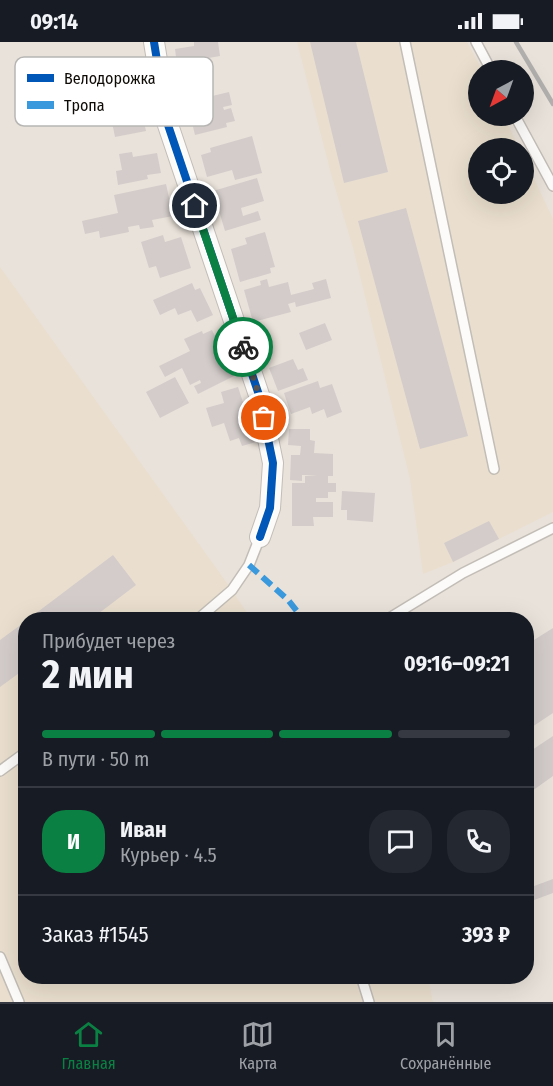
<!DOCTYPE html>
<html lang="ru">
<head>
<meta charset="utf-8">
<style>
  body { margin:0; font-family:"Fira Sans Condensed",sans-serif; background:#242831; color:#f1f3f6; height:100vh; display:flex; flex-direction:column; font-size:22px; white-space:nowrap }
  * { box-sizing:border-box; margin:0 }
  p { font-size:20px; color:#9ea1a6 }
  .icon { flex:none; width:33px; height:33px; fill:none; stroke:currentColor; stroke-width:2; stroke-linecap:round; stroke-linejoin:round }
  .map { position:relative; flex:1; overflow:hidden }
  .panel { position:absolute; left:18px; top:570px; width:516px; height:372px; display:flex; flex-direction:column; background:#171b24; border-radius:24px; box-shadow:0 6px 24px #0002 }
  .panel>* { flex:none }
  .needle { width:39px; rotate:221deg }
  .fabs { position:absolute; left:468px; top:18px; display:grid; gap:12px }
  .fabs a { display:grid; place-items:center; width:66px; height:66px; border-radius:50%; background:#171b24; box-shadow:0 6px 24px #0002; font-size:30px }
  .pin { position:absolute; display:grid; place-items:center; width:51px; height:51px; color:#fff; margin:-26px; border:3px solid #fff; border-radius:50%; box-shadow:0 2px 6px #0007 }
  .courier { position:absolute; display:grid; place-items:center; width:60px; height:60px; margin:-30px; border:4px solid #0b8043; border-radius:50%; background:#fff; color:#222; box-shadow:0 2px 8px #0007 }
  .summary em { font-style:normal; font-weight:700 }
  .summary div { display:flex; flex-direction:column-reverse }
  .summary { display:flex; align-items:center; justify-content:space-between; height:102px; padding:0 24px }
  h1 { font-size:39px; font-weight:700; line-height:45px }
  .bar { display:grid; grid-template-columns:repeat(4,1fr); gap:9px 6px; align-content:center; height:72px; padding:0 24px }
  .bar i { height:8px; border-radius:4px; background:#363941 }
  .bar .current { background:#0b8043 }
  .bar p { grid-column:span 4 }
  .line { display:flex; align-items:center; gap:15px; padding:0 24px; border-top:2px solid #363941 }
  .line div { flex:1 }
  .round { display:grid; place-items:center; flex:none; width:63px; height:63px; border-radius:24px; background:#242831 }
  .status { display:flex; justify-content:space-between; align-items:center; height:42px; padding:0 30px; background:#171b24; direction:ltr }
  .status svg { height:16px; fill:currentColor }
  .tabs { display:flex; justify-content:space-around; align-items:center; height:84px; border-top:2px solid #363941; background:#171b24; font-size:16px; color:#9ea1a6 }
  .tabs a { display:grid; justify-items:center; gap:3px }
  .tabs .current { color:#0b8043 }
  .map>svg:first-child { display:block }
  .built { fill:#eadfce }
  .building { fill:#d3ccca }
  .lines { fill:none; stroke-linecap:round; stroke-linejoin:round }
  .service-casing { stroke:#c2bdb6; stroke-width:12 }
  .minor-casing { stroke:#c2bdb6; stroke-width:22 }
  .service { stroke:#fcfbf9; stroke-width:9 }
  .minor { stroke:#fcfbf9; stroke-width:20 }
  .rail { stroke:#b2b0ae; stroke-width:4.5 }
  .quiet { stroke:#3a99dd; stroke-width:6; stroke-dasharray:12 6; stroke-linecap:butt }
  .cycleway-casing { stroke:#fff; stroke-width:11 }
  .cycleway { stroke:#0057b8; stroke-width:8 }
  .done { stroke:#5b5650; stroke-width:6; stroke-dasharray:0 10.8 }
  .route { stroke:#0b8043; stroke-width:8 }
  .key { fill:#fff; stroke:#b7b6b4; stroke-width:1.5 }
  .key-label { font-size:16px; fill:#0e0b06 }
</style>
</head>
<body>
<div class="status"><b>09:14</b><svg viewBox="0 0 49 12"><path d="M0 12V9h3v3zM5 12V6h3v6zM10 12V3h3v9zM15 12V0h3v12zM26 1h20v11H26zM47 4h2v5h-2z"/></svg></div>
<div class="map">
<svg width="553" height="960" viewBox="0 0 553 960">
  <rect width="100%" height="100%" fill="#e9e2da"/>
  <path class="built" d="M297,0h170l15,28h-4v46h26l15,32h-41v46h46v-37l29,62v293l-100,50 -30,12 -13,-95 -57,-231 -22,-74z
    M0,225l232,323 19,29 -225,1v356l402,1 5,25h-433z"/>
  <path class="building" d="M194,0h24l2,14 -23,4 3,16 -21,4 -4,-31 19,-3z
    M310,0h46l32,130 -44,11z
    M132,24l14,65 -31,6 -4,-20 -24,5 -3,-13 15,-3 -7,-32z
    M229,50l3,13 -9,2 1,3 7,-2 4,13 -9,2 1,4 -32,8 -8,-33z
    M252,94l10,37 -27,7 -3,-10 -25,7 -6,-22 10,-3 -1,-4z
    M132,110l1,5 24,-4 4,20 -14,2 1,4 -30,6 -2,-14 6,-1 -3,-16z
    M257,136l7,23 -23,7 2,8 15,-5 3,9 -36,11 -12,-40z
    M166,142l7,32 -21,4 2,7 -14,2 -1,-4 -11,2 1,5 -29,6 -1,-7 -14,3 -3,-13 36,-8 -4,-18z
    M406,166l62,228 -48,13 -62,-228z
    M265,190l10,35 -5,1 1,5 -31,9 -9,-33 16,-5 -2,-6z
    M163,193l2,7 16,-5 10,31 -31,10 -4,-12 -7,2 -8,-26z
    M267,237l2,8 19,-5 3,13 23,-6 -2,-6 14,-4 5,19 -35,9 -1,-5 -7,2 3,8 -38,10 -9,-32 17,-5 -1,-4z
    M192,241l3,7 5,-2 13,27 -16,7 -6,-12 -13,5 -3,-7 -15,7 -7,-15z
    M325,281l7,17 -26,10 -7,-17z
    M212,288l22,46 -36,18 -4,-8 7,-3 -1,-3 -10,5 -8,-17 -17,9 -6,-11 31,-15 -6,-12 18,-8 1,3z
    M293,317l5,11 5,-2 5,12 -30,11 -9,-23z
    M175,335l14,26 -29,15 -14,-26z
    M318,339l2,7 12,-4 10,28 -15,6 -3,-9 -12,5 -2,-7 -19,7 -7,-21z
    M238,345l18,55 -14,4 -3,-8 -9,3 -6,-18 -12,4 -6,-19 18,-5 -3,-11z
    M289,387h21v11l5,1 -1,12 19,1v22h-5v7h8v9h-8v6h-12v4h17v15h-20l1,9h-22v-43h13v-7l12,-1h-15v6l-12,-1 1,-25h9l1,-9 -13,-1z
    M342,449l33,2 -2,29 -26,-2v-10h-6z
    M489,479l10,18 -46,23 -9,-19z
    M113,513l23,30 -46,35h-63z
    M26,579v47l-26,19v-47z
    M553,586v85l-27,18v-86z
    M553,694v40l-21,15 -6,-8v-29z
    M553,837v14l-27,10v-14z"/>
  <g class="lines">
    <defs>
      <path id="service" d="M405,0l89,427
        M476,0l15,28
        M515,74l38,70
        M197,578l35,-30 17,-25 11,-28
        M386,578l77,-47 90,-45
        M0,729l26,-19
        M0,915l19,45
        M361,934l8,26"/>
      <path id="minor" d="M154,0l13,80 92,273 14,68 -3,45 -10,29"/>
    </defs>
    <use href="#service" class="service-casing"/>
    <use href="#minor" class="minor-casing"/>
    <use href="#service" class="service"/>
    <use href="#minor" class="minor"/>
    <path class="rail" d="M516,0l37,62"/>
    <path class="quiet" d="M249,523l39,35 16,20"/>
    <defs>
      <path id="cycleway" d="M154,0l13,80 92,273 14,68 -3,45 -10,29"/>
    </defs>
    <use href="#cycleway" class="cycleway-casing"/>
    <use href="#cycleway" class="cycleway"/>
  </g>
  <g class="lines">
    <path class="done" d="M243,305l16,48 5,23"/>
    <path class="route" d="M195,164l48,141"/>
  </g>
  <rect x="15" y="15" width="198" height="69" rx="9" class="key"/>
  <rect x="27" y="32" width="27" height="8" fill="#0057b8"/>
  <rect x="27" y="59" width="27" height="8" fill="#3a99dd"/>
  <g class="key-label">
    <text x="64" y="42">Велодорожка</text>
    <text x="64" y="69">Тропа</text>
  </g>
</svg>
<div class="fabs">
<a><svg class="needle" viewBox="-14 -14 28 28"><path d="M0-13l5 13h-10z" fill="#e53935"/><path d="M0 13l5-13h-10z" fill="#9ea1a6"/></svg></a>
<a><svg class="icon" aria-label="locate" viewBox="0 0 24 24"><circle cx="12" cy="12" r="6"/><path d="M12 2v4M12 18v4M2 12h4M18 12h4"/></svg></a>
</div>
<div class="pin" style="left:264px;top:376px;background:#ea580c"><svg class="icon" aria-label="bag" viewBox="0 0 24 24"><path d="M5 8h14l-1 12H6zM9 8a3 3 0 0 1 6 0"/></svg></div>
<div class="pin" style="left:195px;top:164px;background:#1f2937"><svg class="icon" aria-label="home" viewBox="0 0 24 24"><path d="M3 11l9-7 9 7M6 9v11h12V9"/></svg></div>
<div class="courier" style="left:243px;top:305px"><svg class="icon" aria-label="bike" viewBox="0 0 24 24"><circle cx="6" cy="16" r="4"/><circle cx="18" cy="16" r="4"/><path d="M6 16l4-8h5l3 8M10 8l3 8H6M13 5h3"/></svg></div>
<section class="panel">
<div class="summary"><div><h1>2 мин</h1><p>Прибудет через</p></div><em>09:16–09:21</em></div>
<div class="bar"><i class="current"></i><i class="current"></i><i class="current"></i><i></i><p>В пути · 50 m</p></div>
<div class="line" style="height:108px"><b class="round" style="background:#0b8043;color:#fff">И</b><div><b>Иван</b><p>Курьер · 4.5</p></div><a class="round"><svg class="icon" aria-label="chat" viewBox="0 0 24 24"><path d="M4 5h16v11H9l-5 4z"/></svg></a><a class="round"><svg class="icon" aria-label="phone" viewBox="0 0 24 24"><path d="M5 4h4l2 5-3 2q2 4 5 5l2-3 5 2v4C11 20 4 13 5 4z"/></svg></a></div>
<div class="line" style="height:78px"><div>Заказ #1545</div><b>393 ₽</b></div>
</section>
</div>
<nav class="tabs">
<a class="current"><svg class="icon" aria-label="home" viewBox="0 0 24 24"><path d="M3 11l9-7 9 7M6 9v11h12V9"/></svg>Главная</a>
<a><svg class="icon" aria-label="map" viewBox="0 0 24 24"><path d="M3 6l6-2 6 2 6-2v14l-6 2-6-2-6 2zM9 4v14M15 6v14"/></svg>Карта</a>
<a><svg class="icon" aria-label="saved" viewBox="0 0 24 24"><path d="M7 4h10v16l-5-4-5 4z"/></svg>Сохранённые</a>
</nav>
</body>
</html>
